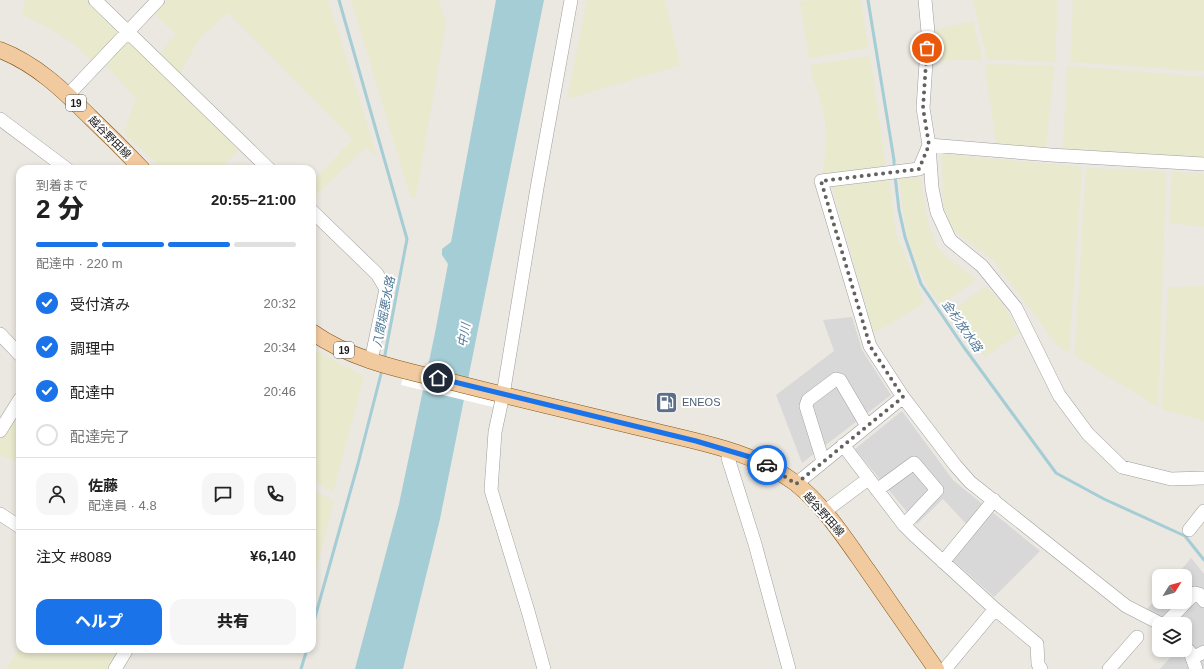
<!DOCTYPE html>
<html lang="ja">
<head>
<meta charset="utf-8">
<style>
  body { margin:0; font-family:Arial,"Noto Sans JP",sans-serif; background:#f6f6f6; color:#222; height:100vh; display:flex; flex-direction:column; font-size:15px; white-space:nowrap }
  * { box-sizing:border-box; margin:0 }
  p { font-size:13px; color:#767676 }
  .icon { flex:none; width:22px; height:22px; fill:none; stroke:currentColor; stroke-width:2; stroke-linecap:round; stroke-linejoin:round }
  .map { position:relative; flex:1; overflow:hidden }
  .side { position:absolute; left:16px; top:165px; width:300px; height:488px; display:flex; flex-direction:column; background:#fff; border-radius:12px; box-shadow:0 2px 6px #0003 }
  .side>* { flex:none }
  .needle { width:26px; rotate:53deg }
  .fabs { position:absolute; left:1152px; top:569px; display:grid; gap:8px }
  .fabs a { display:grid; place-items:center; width:40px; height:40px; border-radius:8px; background:#fff; box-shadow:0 2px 6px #0003; font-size:20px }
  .pin { position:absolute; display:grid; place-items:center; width:34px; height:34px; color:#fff; margin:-17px; border:2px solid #fff; border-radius:50%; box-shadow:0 1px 4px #0007 }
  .courier { position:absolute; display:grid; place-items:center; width:40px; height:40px; margin:-20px; border:3px solid #1a73e8; border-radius:50%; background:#fff; color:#222; box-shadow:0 1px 5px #0007 }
  .summary em { font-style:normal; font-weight:800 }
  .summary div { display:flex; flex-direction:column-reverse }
  .summary { display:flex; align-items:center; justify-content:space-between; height:68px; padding:0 20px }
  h1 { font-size:26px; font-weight:800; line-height:30px }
  .bar { display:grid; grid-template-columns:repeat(4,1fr); gap:6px 4px; align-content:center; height:48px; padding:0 20px }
  .bar i { height:5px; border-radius:3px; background:#e0e0e0 }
  .bar .active { background:#1a73e8 }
  .bar p { grid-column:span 4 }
  .line { display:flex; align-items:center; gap:10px; padding:0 20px; border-top:1px solid #e0e0e0 }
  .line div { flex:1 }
  .round { display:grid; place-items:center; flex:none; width:42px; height:42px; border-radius:12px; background:#f6f6f6 }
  ol { padding:0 20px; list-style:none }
  li { display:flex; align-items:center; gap:12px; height:44px }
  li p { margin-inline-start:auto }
  li .icon { padding:4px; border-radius:50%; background:#1a73e8; color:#fff; stroke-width:4 }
  li:last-child { color:#767676 }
  li i { width:22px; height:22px; border:2px solid #e0e0e0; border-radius:50% }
  .cta { display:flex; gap:8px; margin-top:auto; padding:8px 20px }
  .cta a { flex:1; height:46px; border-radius:12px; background:#1a73e8; color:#fff; font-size:16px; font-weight:800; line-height:46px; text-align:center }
  .cta a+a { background:#f6f6f6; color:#222 }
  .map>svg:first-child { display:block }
  .residential { fill:#d9d8d8 }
  .farmland { fill:#e8e9cd }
  .water { fill:#a5cdd5 }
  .pier { fill:#fff }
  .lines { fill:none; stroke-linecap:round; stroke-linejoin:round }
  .stream { stroke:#a5cdd5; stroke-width:3 }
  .minor-casing { stroke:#9f9f9f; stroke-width:14 }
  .major-casing { stroke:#83560e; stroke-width:17 }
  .minor { stroke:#fff; stroke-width:13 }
  .major { stroke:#f1caa0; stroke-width:16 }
  .done { stroke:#646260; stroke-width:4; stroke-dasharray:0 7.2 }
  .route { stroke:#1a73e8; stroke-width:5 }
  .labels { text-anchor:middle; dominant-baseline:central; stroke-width:4; stroke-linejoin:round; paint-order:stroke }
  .shield { fill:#fff; stroke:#5f5f5f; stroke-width:1 }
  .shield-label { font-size:10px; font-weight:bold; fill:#1b1b1b }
  .street-label { font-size:11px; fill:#1b1b1b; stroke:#fff }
  .service-label { font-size:11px; fill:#4e5e75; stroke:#fff; text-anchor:start }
  .water-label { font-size:12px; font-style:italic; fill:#4f7898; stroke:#fff }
</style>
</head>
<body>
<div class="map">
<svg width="1204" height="669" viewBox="0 0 1204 669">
  <rect width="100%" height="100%" fill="#ebe7e1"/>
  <path class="residential" d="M852,317l10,33 29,45 -89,68 -26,-68 58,-44 -11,-31z
    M902,411l51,69 87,71 -46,46 -48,-43 25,-25 -28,-30 -26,25 -62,-75z
    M1191,558l13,16v95h-44l17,-19h8v-26h-23l-15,-15 12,-14v7h26v-26h-9z"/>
  <path class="farmland" d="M25,0h62l32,31 -27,30 -19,-18 -25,-16 -26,-12z
    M167,0h161l49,156 -11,-9 -54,52v-17l41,-43 -125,-126 -29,26 -19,35 -20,-20 16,-20 -22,-21z
    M351,0h87l8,22 -30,174 -5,2z
    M587,0h78l15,65 -113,34z
    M808,0h53l7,48 -59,10 -9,-56z
    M973,0h85l-3,62 -68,-3z
    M1073,0h131v71l-134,-9z
    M973,21l9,38 -49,2 1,-31z
    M128,41l112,108 -20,20h-57l-35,-32 -4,-7 12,-31 -31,-35z
    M870,56l16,112 -57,10 -6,-6 3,-25 -1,-27 -5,-22 -7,-19 -3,-14z
    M985,64l69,2 -8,82 -50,-4z
    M1067,66l137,11v82l-141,-8z
    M942,154l140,13 -13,185 -11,-6 -65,-86 -39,-29 -11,-24z
    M1086,168l80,4 -8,235 -83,-51z
    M1172,172l32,2v53l-34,-4z
    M913,174l7,4 8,46 8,21 10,12 30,22 -35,27 -11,-16 -9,-17 -11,-27 -5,-22 -6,-46z
    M889,179l7,55 28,69 -50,30 -42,-146z
    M1204,286v135l-42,-12 6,-122z
    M985,287l16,14 18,32 -34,24 -34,-46z
    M313,349l51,28 -31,115 -21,-12v-129z
    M20,408v55l-20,-8v-14z
    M312,489l22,12 -22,85z
    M20,647v2h103l-12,20h-105z"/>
  <path class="water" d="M496,0h48l-104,519 -37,150h-48l44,-165 36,-171 13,-69 -6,-9v-6l9,-7z"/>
  <path class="pier" d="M406,365l92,22 -5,20 -92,-22z"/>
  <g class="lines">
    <path class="stream" d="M339,0l68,239 -23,121
      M868,0l26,160v8
      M895,176l4,34 6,27 16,47 42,62 93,127 48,26 81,37 19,24
      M312,628l46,-164 24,-94
      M301,669l6,-20"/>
    <defs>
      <path id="minor" d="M95,0l174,169
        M925,0l3,32 -5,76 6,37 3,43 5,24 13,28 32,26 34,42 43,87 29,39 34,33 49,12 33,-1
        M68,95l90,-95
        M0,119l67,50
        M929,145l-10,24 -98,12 49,165 33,51 52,68 15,17 156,124 35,18
        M929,145l122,10 153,9
        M312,211l65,63 9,15 -15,72
        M0,334l20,21
        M0,431l20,-32
        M843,445l61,80 10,10 81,74 42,35 1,20 3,5
        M729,450l-1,8 27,86 34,125
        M823,461l-17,-55 2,-6 28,-21 4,1 27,46
        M796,484l107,-87
        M877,490l37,-27 23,27 -33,35
        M824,512l44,-33
        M0,514l20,13
        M1189,530l15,-19
        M943,562l51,-62
        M1165,624l30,-31 4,1 5,7
        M1185,647l5,5 6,17
        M1192,658l12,-6
        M115,669l12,-20
        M544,669l-16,-58 -37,-121 4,-58 8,-37 34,-207 34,-188
        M945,669l50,-60
        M1109,669l28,-32"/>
      <path id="major" d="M0,50c36,14 63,40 90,67 18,17 35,34 52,52
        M312,332c41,29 92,38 140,50 70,18 140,34 210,51 46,11 93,20 132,49 30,23 52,58 74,89 23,33 45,65 68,98"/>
    </defs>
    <use href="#minor" class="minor-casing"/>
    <use href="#major" class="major-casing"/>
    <use href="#minor" class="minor"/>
    <use href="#major" class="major"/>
  </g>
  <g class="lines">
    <path class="done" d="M767,465l29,19 107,-87 -33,-51 -49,-165 98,-12 10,-24 -6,-37 4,-60"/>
    <path class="route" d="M438,378l258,63 54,16 17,8"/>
  </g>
  <defs>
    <symbol id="fuel-square" viewBox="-11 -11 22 22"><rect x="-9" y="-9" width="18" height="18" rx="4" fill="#5c6f8a" stroke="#fff"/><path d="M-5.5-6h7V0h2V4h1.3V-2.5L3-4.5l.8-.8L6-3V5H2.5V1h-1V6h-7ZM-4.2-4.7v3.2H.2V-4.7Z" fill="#fff"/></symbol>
  </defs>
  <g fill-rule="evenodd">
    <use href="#fuel-square" x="654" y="390" width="25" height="25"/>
  </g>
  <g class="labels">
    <g class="shield">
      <rect x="66" y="95" width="20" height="16" rx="3"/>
      <rect x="334" y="342" width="20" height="16" rx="3"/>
    </g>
    <g class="shield-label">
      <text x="76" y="103">19</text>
      <text x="344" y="350">19</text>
    </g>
    <g class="street-label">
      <text transform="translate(110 137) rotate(45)">越谷野田線</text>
      <text transform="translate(824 514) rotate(48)">越谷野田線</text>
    </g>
    <g class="service-label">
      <text x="682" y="402">ENEOS</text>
    </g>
    <g class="water-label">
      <text transform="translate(384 312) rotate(-79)">八間堀悪水路</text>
      <text transform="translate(962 326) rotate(55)">金杉放水路</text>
      <text transform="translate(464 335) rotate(-80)">中川</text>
    </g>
  </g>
</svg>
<div class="fabs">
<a><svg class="needle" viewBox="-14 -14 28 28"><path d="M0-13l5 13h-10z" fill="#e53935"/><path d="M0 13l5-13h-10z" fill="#767676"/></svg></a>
<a><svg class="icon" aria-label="layers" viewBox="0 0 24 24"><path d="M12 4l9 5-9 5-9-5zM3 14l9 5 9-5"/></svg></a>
</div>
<div class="pin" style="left:927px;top:48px;background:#ea580c"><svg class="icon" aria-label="bag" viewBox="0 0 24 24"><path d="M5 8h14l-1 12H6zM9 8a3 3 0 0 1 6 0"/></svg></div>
<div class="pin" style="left:438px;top:378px;background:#1f2937"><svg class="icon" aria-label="home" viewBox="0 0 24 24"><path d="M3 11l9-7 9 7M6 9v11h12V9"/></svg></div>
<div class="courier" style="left:767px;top:465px"><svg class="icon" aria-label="car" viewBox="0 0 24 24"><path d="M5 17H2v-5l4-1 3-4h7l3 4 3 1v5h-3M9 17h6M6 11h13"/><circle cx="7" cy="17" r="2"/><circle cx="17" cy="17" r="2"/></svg></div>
<section class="side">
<div class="summary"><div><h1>2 分</h1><p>到着まで</p></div><em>20:55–21:00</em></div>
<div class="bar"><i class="active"></i><i class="active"></i><i class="active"></i><i></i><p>配達中 · 220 m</p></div>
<ol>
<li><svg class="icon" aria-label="check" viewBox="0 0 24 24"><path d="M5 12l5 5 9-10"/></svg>受付済み<p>20:32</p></li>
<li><svg class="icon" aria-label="check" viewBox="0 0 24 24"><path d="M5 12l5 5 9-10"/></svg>調理中<p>20:34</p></li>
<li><svg class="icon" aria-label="check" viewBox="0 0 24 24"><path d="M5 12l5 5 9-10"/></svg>配達中<p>20:46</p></li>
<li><i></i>配達完了</li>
</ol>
<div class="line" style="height:72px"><a class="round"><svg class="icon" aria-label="person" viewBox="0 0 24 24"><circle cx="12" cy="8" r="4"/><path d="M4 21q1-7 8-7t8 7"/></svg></a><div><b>佐藤</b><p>配達員 · 4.8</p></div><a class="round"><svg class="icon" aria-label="chat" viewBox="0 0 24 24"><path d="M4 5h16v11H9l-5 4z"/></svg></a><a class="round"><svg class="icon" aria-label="phone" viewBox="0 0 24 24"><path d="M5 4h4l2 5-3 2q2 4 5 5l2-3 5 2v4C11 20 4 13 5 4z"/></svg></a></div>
<div class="line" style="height:52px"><div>注文 #8089</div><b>¥6,140</b></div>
<div class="cta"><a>ヘルプ</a><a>共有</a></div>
</section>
</div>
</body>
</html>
